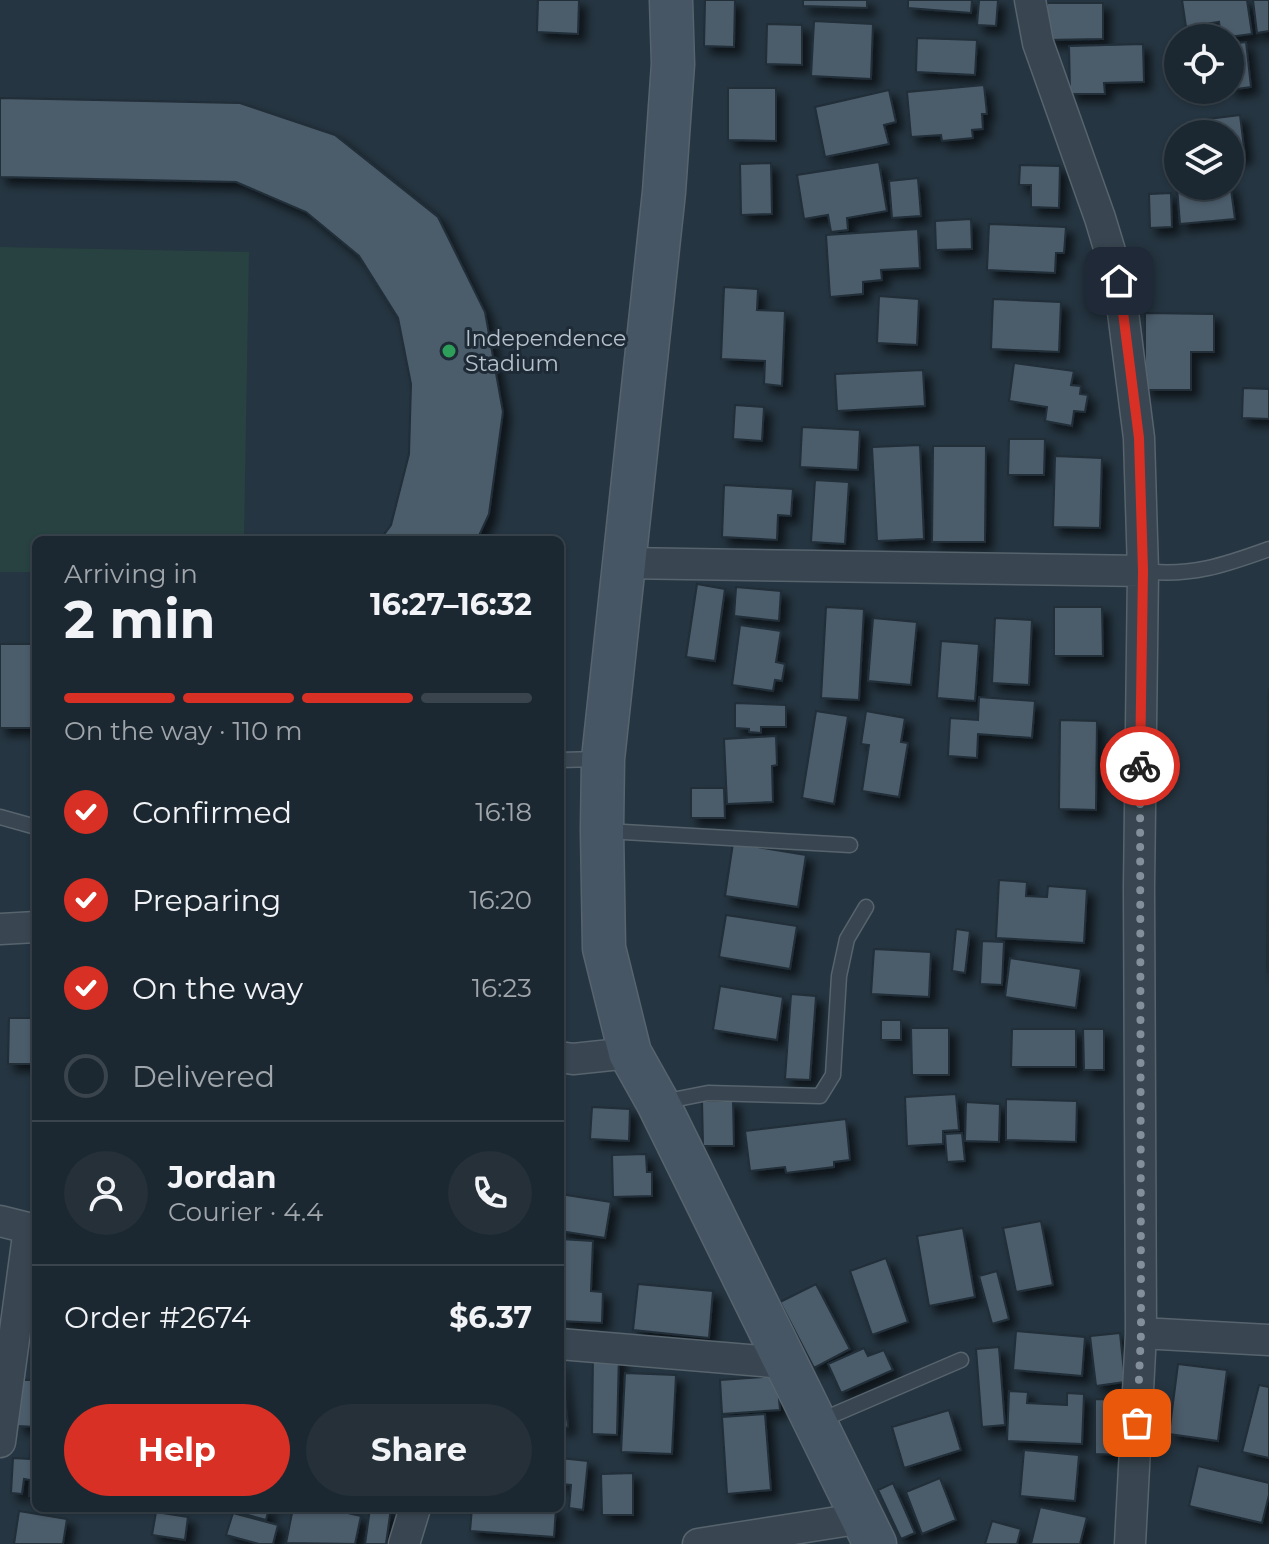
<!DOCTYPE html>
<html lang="en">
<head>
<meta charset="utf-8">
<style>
  body { margin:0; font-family:Montserrat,sans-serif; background:#253039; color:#f1f3f6; height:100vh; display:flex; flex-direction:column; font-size:30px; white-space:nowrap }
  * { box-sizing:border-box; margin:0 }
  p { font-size:26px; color:#a0a6ab }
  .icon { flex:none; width:44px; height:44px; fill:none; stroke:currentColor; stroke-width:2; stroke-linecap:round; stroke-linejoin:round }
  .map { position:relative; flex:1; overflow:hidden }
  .side { position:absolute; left:32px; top:536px; width:532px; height:976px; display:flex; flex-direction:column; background:#1c2831; border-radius:12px; box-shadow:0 2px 6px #0004,0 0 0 2px #3a444d }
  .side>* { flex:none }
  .controls { position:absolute; left:1164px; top:24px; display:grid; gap:16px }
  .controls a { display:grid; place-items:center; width:80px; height:80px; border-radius:50%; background:#1c2831; box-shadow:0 2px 6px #0004,0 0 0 2px #3a444d; font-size:40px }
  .pin { position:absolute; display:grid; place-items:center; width:68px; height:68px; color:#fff; margin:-34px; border-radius:16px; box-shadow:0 4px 12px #0006 }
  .courier { position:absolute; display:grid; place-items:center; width:80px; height:80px; margin:-40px; border:6px solid #d93025; border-radius:50%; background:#fff; color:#222; box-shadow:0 2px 10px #0007 }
  .overview em { font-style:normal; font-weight:700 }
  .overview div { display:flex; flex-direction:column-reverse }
  .overview { display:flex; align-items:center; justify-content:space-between; height:136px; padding:0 32px }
  h1 { font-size:52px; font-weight:700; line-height:60px }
  .bar { display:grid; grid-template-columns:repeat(4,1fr); gap:12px 8px; align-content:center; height:96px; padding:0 32px }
  .bar i { height:10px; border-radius:6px; background:#3a444d }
  .bar .selected { background:#d93025 }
  .bar p { grid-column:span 4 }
  .line { display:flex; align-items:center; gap:20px; padding:0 32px; border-top:2px solid #3a444d }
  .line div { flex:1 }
  .round { display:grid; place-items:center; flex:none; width:84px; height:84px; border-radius:42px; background:#253039 }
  ol { padding:0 32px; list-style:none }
  li { display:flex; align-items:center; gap:24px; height:88px }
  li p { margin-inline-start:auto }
  li .icon { padding:8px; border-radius:50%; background:#d93025; color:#fff; stroke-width:4 }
  li:last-child { color:#a0a6ab }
  li i { width:44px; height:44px; border:4px solid #3a444d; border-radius:50% }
  .cta { display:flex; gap:16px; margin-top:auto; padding:16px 32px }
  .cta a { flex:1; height:92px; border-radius:48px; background:#d93025; color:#fff; font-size:32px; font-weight:700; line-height:92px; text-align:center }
  .cta a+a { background:#253039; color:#f1f3f6 }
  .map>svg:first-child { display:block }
  .green { fill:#274241 }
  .building { fill:#4b5c6a; stroke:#202d38; stroke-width:2; filter:url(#shadow) }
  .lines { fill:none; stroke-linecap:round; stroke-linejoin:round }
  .lane-casing { stroke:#57646e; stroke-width:17 }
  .street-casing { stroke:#57646e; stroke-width:33 }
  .secondary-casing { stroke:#57646e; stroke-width:45 }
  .lane { stroke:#394651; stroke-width:14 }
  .street { stroke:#394651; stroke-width:30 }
  .secondary { stroke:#475664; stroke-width:42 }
  .done { stroke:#83909b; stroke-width:8; stroke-dasharray:0 14.4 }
  .route { stroke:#d93025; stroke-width:10 }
  .leisure-dot { fill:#2e9e5b; stroke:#1e2b36; stroke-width:3 }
  .labels { text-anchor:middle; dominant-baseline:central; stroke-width:6; stroke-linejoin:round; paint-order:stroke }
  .poi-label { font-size:22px; fill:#b6c1cb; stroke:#1e2b36; text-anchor:start }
</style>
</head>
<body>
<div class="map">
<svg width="1269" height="1544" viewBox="0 0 1269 1544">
  <defs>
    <filter id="shadow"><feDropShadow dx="7" dy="7" stdDeviation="4" flood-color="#0009"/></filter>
  </defs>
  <rect width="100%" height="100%" fill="#253541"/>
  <path class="green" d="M0,247l249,5 -5,288h-208v32h-36z"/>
  <path class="building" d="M538,0h41l-1,34 -41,-2z
    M705,0h30l-1,47 -30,-1z
    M803,0h64v8l-64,-2z
    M908,0h64l-1,13 -63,-5z
    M979,0h19l-2,26 -19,-1z
    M1182,0h65l5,34 -31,4 -2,-16 -33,5z
    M1253,0h16v31l-12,2z
    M1047,3h56v36l-56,1z
    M814,21l59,3 -2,55 -60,-3z
    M767,24l35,1v40l-36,-1z
    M917,38l60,2 -2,35 -59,-3z
    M1246,42l5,45 -21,3v-46z
    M1143,44l1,38 -40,1 1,11h-35l-1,-48z
    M984,85l3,29h-5l1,15 -11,1 1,8 -31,3 -1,-6 -30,2 -4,-45z
    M728,88h48v53l-48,-1z
    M889,90l7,32 -12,3 5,19 -64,13 -10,-50z
    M0,98l240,5 95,32 103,82 47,95 18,100 -14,102 -12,26h-97l11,-15 18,-71 2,-70 -13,-66 -39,-62 -53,-44 -70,-30 -236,-5z
    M1240,115l5,41 -15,2v-24h-36l-2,-13z
    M879,162l8,49 -40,7 1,12 -17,2 -3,-17 -24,4 -7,-44z
    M771,163l1,51 -31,1 -1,-51z
    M1020,165l40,1 -1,42 -28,-1v-22h-12z
    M918,178l3,38 -29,2 -3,-37z
    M1230,182l5,37 -55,5 -3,-37 53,-1z
    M1171,193l1,34 -22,1 -1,-34z
    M971,219l1,30 -36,1 -1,-29z
    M989,224l77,3 -2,26h-8l-1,20 -68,-3z
    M918,229l2,39 -39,2 1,10 -19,2v12l-33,3 -4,-62z
    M724,287l34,2 -1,21 28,1 -3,75 -18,-2 1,-23 -44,-2z
    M879,296l40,3 -2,46 -40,-2z
    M993,299l68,3 -2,50 -68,-3z
    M1145,313l69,1v38h-23v38h-46z
    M1014,363l60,8 -3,14 10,1 -1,8 8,1 -3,17 -11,-1 -2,15 -27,-5 2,-14 -38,-6z
    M923,370l2,36 -88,5 -2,-37z
    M1243,388l26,1v30l-27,-1z
    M735,405l29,2 -2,34 -29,-2z
    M802,427l58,3 -2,40 -58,-3z
    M1009,439h36l-1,36h-36z
    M920,445l4,94 -47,2 -5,-94z
    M933,446h53l-1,96h-53z
    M1055,456l47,2 -2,70 -47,-1z
    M815,480l34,2 -4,62 -34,-2z
    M724,485l69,4 -2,27 -13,-1 -1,25 -55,-3z
    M697,584l28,5 -10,72 -29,-4z
    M736,587l45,4 -2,30 -45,-5z
    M826,607l38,2 -5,91 -38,-2z
    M1054,607h48l1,49h-49z
    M873,618l44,4 -6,63 -43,-4z
    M995,618l37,2 -3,65 -37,-2z
    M740,625l41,6 -5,31 9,2 -3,17 -7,-1 -2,11 -41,-6z
    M941,641l38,3 -4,57 -38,-3z
    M0,644h36v84h-36z
    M1269,688v284h-2z
    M979,697l56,4 -3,37 -54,-4 -1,24 -29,-2 2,-38 28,2z
    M735,703l51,2v22h-25v6l-12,-1v-3l-14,-1z
    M816,711l32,5 -14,88 -32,-6z
    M866,711l39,7 -4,24 7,1 -9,54 -37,-6 7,-46 -8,-1z
    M1060,720l37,1 -1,89 -37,-1z
    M776,736l1,29 -5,1 1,36 -46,2 -3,-65z
    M691,788h33l1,30h-34z
    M733,843l73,12 -8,52 -73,-11z
    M999,880l28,2 -1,14 21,1 1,-11 39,3 -3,54 -88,-5z
    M726,915l71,11 -7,43 -71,-12z
    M956,929l14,2 -5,42 -13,-2z
    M982,941l22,1 -2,43 -22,-1z
    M874,949l57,3 -2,45 -58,-3z
    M1010,958l71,11 -5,39 -71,-11z
    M720,986l63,11 -6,43 -64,-10z
    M36,991v73h-28l1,-46h27z
    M791,994l25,2 -6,84 -25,-1z
    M881,1020h20v20h-20z
    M911,1028h38v47h-37z
    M1012,1029h64v38h-65z
    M1083,1029h21v41h-20z
    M956,1094l3,36 -16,1v13l-36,2 -2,-49z
    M1006,1099l71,2 -1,41 -70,-2z
    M702,1101h31l1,45h-31z
    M966,1102l34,2 -1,38 -34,-1z
    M592,1107l38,2 -1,32 -39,-2z
    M846,1119l4,41 -16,2v5l-48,6 -1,-6 -35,4 -5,-40z
    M962,1133l3,28 -18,1 -2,-28z
    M646,1154l1,18h5v24l-39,1 -1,-42z
    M560,1194l51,8 -6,36 -45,-7z
    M1041,1221l12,64 -37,7 -13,-64z
    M963,1228l12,69 -46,9 -12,-70z
    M560,1239l33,2 -2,50 12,1 -1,31 -42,-2z
    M886,1258l22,64 -36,13 -22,-64z
    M997,1271l12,48 -17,5 -13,-48z
    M638,1284l75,7 -4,47 -76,-8z
    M816,1284l34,65 -36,19 -34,-66z
    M1016,1331l69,6 -3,39 -69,-6z
    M1120,1333l5,49 -29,4 -6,-50z
    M999,1347l6,78 -23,2 -6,-78z
    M864,1348l4,8 16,-6 9,20 -52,23 -13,-29z
    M593,1352l26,1 -2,82 -25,-1z
    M561,1362l7,65 -8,1v-65z
    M1178,1364l49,6 -9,71 -49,-7z
    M625,1373l51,2 -4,79 -51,-2z
    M777,1376l3,34 -58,4 -2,-34z
    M18,1380h18v47l-18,-1z
    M1259,1385l10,2v71l-27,-6z
    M1009,1391l19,1 -1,11 40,2v-12l17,1 -2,50 -75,-3z
    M1095,1399l28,1v55l-28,-1z
    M949,1410l12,40 -57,18 -12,-41z
    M765,1414l6,76 -44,4 -5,-77z
    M31,1442h5v54h-7l1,-16 -6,-1 -2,15 -11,-1 2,-35 17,1z
    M1024,1450l55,5 -4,46 -55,-5z
    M560,1458l28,3 -5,49 -14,-2 2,-23 -11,-1z
    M1198,1466l71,17v12l-7,28 -73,-17z
    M633,1473v42h-31l-1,-41z
    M940,1478l16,42 -34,14 -16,-42z
    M893,1483l22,50 -14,6 -23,-49z
    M1040,1507l47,10 -7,27h-49z
    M233,1508h36l-3,12 -33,-9z
    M293,1508h33l35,8 -6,28 -69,-1z
    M370,1508h21l-5,36h-21z
    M472,1508h84l-2,29 -84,-6z
    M19,1511l48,8 -4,25h-49z
    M156,1512l32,5 -3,23 -33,-5z
    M233,1513l45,12 -5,19h-14l-33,-9z
    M992,1521l29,8 -4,15h-32z"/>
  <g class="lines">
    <defs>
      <path id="lane" d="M1143,571c47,6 82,-6 126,-22
        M560,760l38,-1
        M0,817l36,10
        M606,831l244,14
        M662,1102l46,-9 112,3 13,-21 6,-99 8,-37 19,-32
        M819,1421l142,-61"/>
      <path id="street" d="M1030,0l8,43 62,175 19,63 20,157 4,133 -4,316 2,446 -11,211
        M624,563l519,8
        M0,929l36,-2
        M560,1057l13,2 57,-6
        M0,1221l36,9
        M1141,1333l128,7
        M560,1344l224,19
        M0,1442l29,-214
        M404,1544l11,-36
        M698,1544l165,-26"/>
      <path id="secondary" d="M671,0l2,64 -9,128 -61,567 -1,71 2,118 26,105 28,50 217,441"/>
    </defs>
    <use href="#lane" class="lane-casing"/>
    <use href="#street" class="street-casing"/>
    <use href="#secondary" class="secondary-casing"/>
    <use href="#lane" class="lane"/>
    <use href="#street" class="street"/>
    <use href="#secondary" class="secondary"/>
  </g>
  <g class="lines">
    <path class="done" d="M1137,1423l4,-90 -1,-567"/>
    <path class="route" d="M1119,281l20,157 4,133 -3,195"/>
  </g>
  <circle class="leisure-dot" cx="449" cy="351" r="8"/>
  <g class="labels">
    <g class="poi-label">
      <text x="465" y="338">Independence<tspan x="465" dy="25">Stadium</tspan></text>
    </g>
  </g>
</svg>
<div class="controls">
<a><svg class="icon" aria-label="locate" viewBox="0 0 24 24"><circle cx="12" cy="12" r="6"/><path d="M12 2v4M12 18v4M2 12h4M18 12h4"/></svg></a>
<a><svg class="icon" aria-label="layers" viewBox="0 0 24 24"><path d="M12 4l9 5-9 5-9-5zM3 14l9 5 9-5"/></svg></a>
</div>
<div class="pin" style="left:1137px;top:1423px;background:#ea580c"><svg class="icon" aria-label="bag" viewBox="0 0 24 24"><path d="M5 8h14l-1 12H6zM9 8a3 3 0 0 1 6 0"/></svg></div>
<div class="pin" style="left:1119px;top:281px;background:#1f2937"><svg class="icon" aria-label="home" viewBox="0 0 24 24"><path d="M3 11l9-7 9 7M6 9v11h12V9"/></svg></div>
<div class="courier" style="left:1140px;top:766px"><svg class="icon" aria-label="bike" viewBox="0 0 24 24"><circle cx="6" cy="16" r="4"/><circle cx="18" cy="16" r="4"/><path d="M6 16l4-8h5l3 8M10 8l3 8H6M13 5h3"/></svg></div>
<section class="side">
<div class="overview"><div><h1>2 min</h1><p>Arriving in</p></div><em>16:27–16:32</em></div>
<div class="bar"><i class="selected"></i><i class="selected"></i><i class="selected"></i><i></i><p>On the way · 110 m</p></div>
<ol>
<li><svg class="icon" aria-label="check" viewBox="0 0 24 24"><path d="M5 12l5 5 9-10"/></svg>Confirmed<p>16:18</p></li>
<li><svg class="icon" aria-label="check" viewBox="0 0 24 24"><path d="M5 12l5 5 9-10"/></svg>Preparing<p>16:20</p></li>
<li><svg class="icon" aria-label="check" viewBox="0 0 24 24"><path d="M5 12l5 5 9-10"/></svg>On the way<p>16:23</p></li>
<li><i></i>Delivered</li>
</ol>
<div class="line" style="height:144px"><a class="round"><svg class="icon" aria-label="person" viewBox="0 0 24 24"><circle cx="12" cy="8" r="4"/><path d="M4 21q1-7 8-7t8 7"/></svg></a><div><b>Jordan</b><p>Courier · 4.4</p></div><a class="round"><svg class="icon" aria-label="phone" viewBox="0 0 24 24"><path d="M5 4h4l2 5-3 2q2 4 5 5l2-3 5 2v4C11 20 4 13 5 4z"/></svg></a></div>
<div class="line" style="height:104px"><div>Order #2674</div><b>$6.37</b></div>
<div class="cta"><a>Help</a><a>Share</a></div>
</section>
</div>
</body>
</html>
